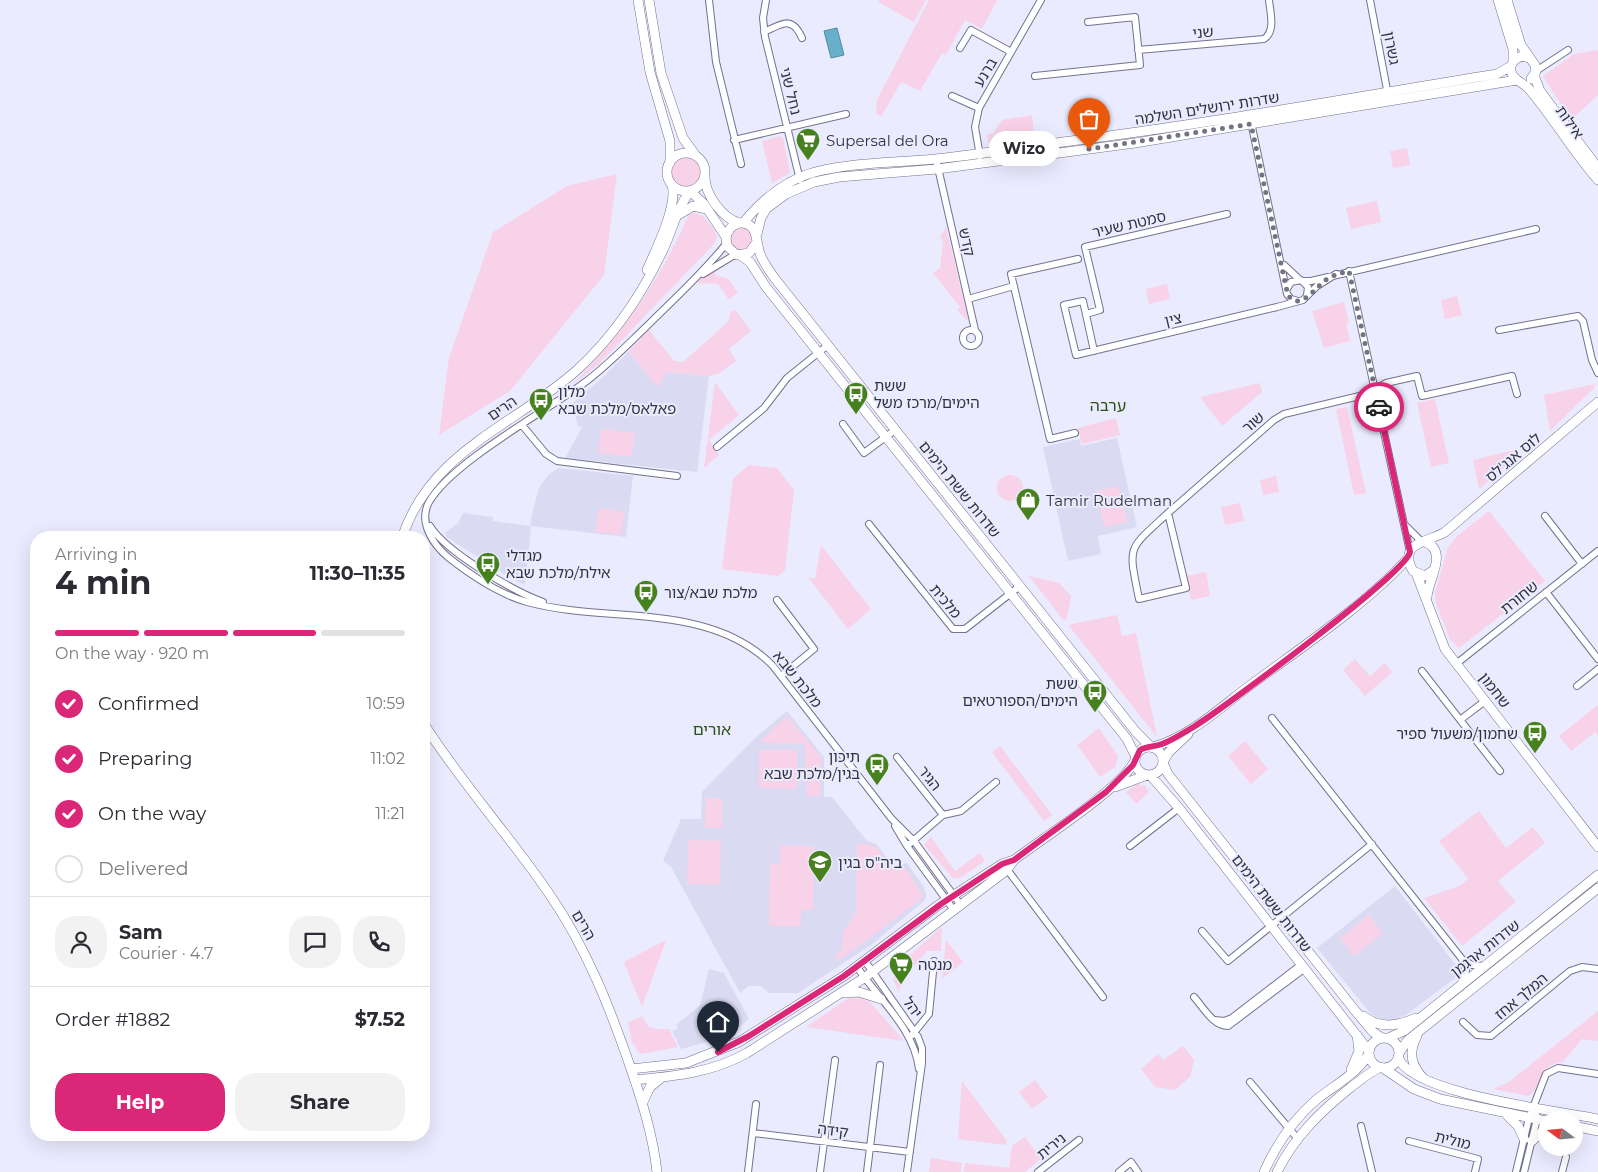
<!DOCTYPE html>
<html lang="en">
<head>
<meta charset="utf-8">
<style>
  body { margin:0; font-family:Montserrat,"Noto Sans Hebrew",sans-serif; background:#f2f2f3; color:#2b2b33; height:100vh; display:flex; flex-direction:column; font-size:19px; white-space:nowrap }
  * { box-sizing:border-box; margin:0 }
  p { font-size:16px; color:#7c7c81 }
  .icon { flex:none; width:28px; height:28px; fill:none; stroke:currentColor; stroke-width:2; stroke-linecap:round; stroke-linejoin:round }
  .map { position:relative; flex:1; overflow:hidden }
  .drawer { position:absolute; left:30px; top:531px; width:400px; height:610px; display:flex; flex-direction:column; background:#fff; border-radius:20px; box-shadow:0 5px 20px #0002 }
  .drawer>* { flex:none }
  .needle { width:32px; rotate:286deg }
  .controls { position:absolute; left:1538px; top:1111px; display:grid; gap:10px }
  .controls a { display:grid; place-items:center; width:45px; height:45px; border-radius:50%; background:#fff; box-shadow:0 5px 20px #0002; font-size:25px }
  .pin { position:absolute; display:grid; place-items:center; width:42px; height:42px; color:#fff; margin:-51px -21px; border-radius:50% 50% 50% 0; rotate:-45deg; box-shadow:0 0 5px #0007 }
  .pin .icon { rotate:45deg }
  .courier { position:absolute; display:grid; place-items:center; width:50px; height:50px; margin:-25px; border:4px solid #db2777; border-radius:50%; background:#fff; color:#222; box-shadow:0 1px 6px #0007 }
  .bubble { position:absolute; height:35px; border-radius:18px; background:#fff; box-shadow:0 5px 20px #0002; font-size:16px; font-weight:700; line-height:35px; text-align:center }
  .headline em { font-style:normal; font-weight:700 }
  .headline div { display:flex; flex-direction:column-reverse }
  .headline { display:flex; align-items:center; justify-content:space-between; height:85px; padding:0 25px }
  h1 { font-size:32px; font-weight:700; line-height:38px }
  .bar { display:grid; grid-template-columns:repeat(4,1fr); gap:8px 5px; align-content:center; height:60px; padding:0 25px }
  .bar i { height:6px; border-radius:4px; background:#e1e1e2 }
  .bar .selected { background:#db2777 }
  .bar p { grid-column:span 4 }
  .line { display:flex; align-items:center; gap:12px; padding:0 25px; border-top:1px solid #e1e1e2 }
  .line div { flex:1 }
  .round { display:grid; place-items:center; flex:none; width:52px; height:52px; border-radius:20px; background:#f2f2f3 }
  ol { padding:0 25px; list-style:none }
  li { display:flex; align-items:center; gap:15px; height:55px }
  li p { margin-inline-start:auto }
  li .icon { padding:5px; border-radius:50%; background:#db2777; color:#fff; stroke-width:4 }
  li:last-child { color:#7c7c81 }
  li i { width:28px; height:28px; border:2px solid #e1e1e2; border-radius:50% }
  .action { display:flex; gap:10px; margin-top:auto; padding:10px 25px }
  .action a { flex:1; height:58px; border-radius:20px; background:#db2777; color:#fff; font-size:20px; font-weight:700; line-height:58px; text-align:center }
  .action a+a { background:#f2f2f3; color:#2b2b33 }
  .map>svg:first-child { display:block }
  .built { fill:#dadbf2 }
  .green { fill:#f8d2e8 }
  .water { fill:#67afca; stroke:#578aa0 }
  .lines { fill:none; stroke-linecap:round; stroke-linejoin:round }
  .street-casing { stroke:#72738d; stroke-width:8 }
  .secondary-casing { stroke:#72738d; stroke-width:10 }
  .street { stroke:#fff; stroke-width:6 }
  .secondary { stroke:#fff; stroke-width:9 }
  .done { stroke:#737382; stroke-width:5; stroke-dasharray:0 9 }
  .route { stroke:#db2777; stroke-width:6 }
  .labels { text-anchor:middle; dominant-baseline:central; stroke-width:4; stroke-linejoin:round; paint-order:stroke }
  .street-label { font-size:15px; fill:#33333f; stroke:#eaebfe }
  .poi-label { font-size:15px; fill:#33333f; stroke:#eaebfe; text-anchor:start }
  .neighbourhood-label { font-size:16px; fill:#2d5214; stroke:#eaebfe }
</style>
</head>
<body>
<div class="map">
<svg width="1598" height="1172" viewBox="0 0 1598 1172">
  <rect width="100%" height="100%" fill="#eaebfe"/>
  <path class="built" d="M629,351l28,36 10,-15 42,4 -12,96 -132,-14 17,-31 -4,-1 -6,-22 32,-28z
    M1117,438l20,89 -39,9 3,18 -33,7 -25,-114 37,-8 1,7z
    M558,468l75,8 -7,61 -95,-11 -6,59 -17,-8 -61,-40 -2,-4 13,-10 5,-10 30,4v4l38,5v-8l8,-30 9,-13z
    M787,711l37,46v40h8l35,44 9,3 15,19 4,3 12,-3 17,24 2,9 -2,5 -53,44 -73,48h-29l-8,-7h-12l-9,7 -69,-126 -8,-6 18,-42h20l1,-27 52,-53z
    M1395,886l60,78 3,7 -3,7 -49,37 -19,7 -16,-8 -54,-66z
    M709,969l15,4 25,46 -12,9 -26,13 -30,8 -9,-18 6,-3 -2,-3 24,-20z"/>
  <path class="green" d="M879,0h47l-12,22 -36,-20z
    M929,0h68l-15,29 -17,-9 -19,35 -4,-2 -22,38 -19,-9 -20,35 -5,-4 1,-13z
    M1598,50v45l-27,25 -28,-44 31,-22z
    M1032,115l3,26 -38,6 -9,-5 -1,-8h6l9,-14z
    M780,136l3,2 7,35 -18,10 -10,-42z
    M1407,148l3,17 -17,3 -3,-17z
    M669 172a17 17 0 1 1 34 0a17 17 0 1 1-34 0Z
    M617,174l-13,101 -94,116 -71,44 10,-77 44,-126 74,-46z
    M1377,201l4,21 -30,7 -5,-21z
    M693,213c10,-1 21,15 24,24l-3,7 -115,120 -27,21c50,-52 87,-102 116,-169z
    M745,226l8,7 -1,15 -14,5 -10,-9 5,-15z
    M946,227l22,92 -2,1 -9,-10 3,-3 -27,-34 7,-5 3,-27 -3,-4z
    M715,270l1,6 11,2 11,14 -9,8 -11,-16 -21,-1 5,-6z
    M1167,284l3,15 -21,5 -3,-15z
    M1457,296l5,19 -17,4 -4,-19z
    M1344,302l5,21 -3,1 4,17 -26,7 -12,-37z
    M735,310l16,21 -22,18 7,12 -18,13 -9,2 -42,-4 -10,15 -28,-36 20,-21 25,31 9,1 46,-41 1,-8z
    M715,382l24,33 -30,25 10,15 -15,13z
    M1260,383l2,9 -40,34 -22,-29z
    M1595,384l-1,4 -44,43 -6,-36z
    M1435,399l14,64 -18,4 -14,-64z
    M1347,407l19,86 -12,2 -18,-86z
    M1116,418l4,17 -38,9 -4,-16z
    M601,429l34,4 -3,24 -34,-4z
    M1514,450l1,8 -36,31 -6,-29z
    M749,465l28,3 17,22 -9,80 -7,6 -56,-7 11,-90z
    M997 488a13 13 0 1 1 26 0a13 13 0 1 1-26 0Z
    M1276,476l3,16 -16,3 -3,-15z
    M1118,486l9,36 -23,5 -8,-36z
    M1240,503l4,18 -19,4 -4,-18z
    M599,508l25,4 -3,23 -26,-3z
    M1489,511l56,70 -86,67 -9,-8 -14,-37 -1,-11 13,-45 9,-11z
    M821,545l50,64 -23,20 -40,-52 7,2z
    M1206,572l4,24 -19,4 -5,-24z
    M1029,576l30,7 12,13 -4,22 -3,3z
    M1117,615l5,21 14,-3 21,104 -88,-111 3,-2z
    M1355,659l15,17 15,-13 7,9 -27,24 -22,-26z
    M1598,705v31l-3,-4 -24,19 -12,-15z
    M787,716l34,41 -1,39 -13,1 -2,-53 -46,-2z
    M1099,728l19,28 -2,10 -16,11 -23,-32z
    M1245,741l23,28 -17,15 -23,-28z
    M1000,746l52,69 -8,6 -52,-69z
    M759,750h38v39l-38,-1z
    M1137,784l8,2 4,6 -13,12 -10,-12z
    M706,798h16v30h-17z
    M1479,811l27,37 27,-21 12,16 -47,38 18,21 -54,44 -38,-48 35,-12 9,-7 -29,-38z
    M931,837l24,34 25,-18 5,8 -25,17h-7l-29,-33z
    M688,840l33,1 -1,44 -33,-1z
    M857,843l18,3 17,21 14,2 16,25 -2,6 -82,61 -3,-6 7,-4 1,-19 13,-19z
    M780,845l34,1 -1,64h-12v16h-32l1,-62h10z
    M1369,915l14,19 -29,22 -14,-18z
    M942,927l-1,24h-14l-26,31 -2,11 -6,-13 3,-13z
    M666,940l-24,67 -18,-45z
    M946,940l17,22 -21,17z
    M860,997l10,5 34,39 -98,-14 38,-26 6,-3z
    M1598,1011v30l-16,-2 -20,24c-24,-1 -18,24 -34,33l-35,-7 16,-7z
    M642,1016l6,10 8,3h13l9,18 -38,7 -8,-12 -4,-20z
    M1183,1046l11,14 -4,17 -15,13 -20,-3 -14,-18 17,-15 5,6z
    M1035,1080l13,17 -16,12 -13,-17z
    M962,1081l45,60 -1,4 -48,-6z
    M1025,1137l16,22 -16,13h-61l1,-9 44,5 3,-22z
    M931,1158l31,5 -1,9h-32z"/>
  <path class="water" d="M837,28l7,27 -13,3 -7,-27z"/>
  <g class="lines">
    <defs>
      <path id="street" d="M709,0l7,62 25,102
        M766,0l-3,18 2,19 35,143
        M1370,0l18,95
        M764,32c18,-8 28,-17 38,6
        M960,48l11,-18 40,22
        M1138,50l126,-11c12,-8 6,-27 5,-39
        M1536,71l32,-21
        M1035,76l105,-11 -5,-48 -47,5
        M952,96l27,12
        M1251,122l36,172 4,5 7,2
        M734,140l112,-26
        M980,156l-5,-29 4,-19 62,-108
        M936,159l39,171
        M726,244c-23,29 -52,55 -79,82 -20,19 -40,40 -63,57 -39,29 -132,79 -155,119 -11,20 4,43 20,56 23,18 50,36 78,44 81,22 183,-1 246,64l118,152 23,23 46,63
        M1284,265l15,14
        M1349,271l61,281
        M703,274l33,-20
        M1303,281h8l225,-52
        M1287,289l4,-7 10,-2 7,7 -1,8
        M968,299l46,-13
        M1086,314l14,-4 -15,-63 142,-33
        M963 338a8 8 0 1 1 16 0a8 8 0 1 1-16 0Z
        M1499,330l79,-14 5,5 9,39 6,13
        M1094,351l-11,-50 -19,4 12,50 201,-48 26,-7 14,-14 19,-12
        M843,424l21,29 31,-23
        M522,425l24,29 11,7 120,15
        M1075,433l-25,6 -39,-165 67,-15
        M717,447l47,-39 23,-30 41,-33
        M1168,513l106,-93 10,-6 84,-20 18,-11 31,-7 5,20 90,-20 5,18
        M1168,513l18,75 -47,11c-11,-55 -12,-48 29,-86z
        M1545,516l37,48
        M869,524l84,105h12l55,-43
        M430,526c16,26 83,65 113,76
        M1406,526l15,15
        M1546,592l52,67
        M777,600l37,49 -33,27
        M1456,664l142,-113
        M1422,671l78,100
        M1577,686l21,-17
        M1272,718l190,241 4,11 -3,13
        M1460,720l25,-19
        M897,757l46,58
        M895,826l12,20 46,63
        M907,846l36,-31 18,-4 35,-29
        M1130,846l49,-38
        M1006,868l97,129
        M1202,931l26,30 144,-117
        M1462,959l10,6 13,1
        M865,961l53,76 4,11v15l-15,109
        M857,967c22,33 57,61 62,102
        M1194,997c9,10 19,29 34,29l77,-58
        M1215,1020l9,1 8,-3 70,-54
        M1463,1022l14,13 14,1 79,-65 12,-4 16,2
        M912,1035l17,-21 5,-53
        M1250,1082l47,56
        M1361,1126l11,46
        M753,1133l157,19
        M1409,1141l69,18 -3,13
        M748,1172l8,-68
        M820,1172l15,-112
        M867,1172l13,-107
        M1038,1172l41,-32
        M1119,1172l12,-10 7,10
        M1516,1172l13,-54 17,-44 12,-6 40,6
        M1524,1172l13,-53 -2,-12
        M1562,1172l4,-15"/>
      <path id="secondary" d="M638,0l12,72 20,69v22
        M649,0l12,73 22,65 13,18
        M1498,0l15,49v12
        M1507,0l14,45 14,20 1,6 -5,8
        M1529,58l-7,-2c-8,3 -14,9 -10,18 3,7 12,9 17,15 25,29 43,62 69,91
        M1534,75l6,16 58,77
        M667 172a19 19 0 1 1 38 0a19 19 0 1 1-38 0Z
        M705,177c0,18 18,42 35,46
        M690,191l14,13 22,33
        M680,214l13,-8 14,3
        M743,223c19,-23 42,-43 72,-51 39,-10 81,-9 120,-13 46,-5 91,-12 136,-18 143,-18 284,-44 426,-67l14,-8
        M757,234l4,-16 5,-9 20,-15 28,-12 25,-5 98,-8 198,-26 382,-63
        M757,242l-8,11 -12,2 -9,-8c-2,-5 -3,-10 0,-15 2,-5 7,-8 12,-9 20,-1 15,22 21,33 4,9 9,16 15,24l360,452 15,15
        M740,255l10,7 16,25 361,452 9,18
        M647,270c9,-20 31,-65 25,-85
        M402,538c28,-87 112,-112 175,-168 36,-33 65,-76 86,-120 9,-19 14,-42 27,-59
        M1425,542c24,9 3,38 2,55
        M1434,570l-9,6 -12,-5c-16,-29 16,-29 32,-39l153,-130
        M1416,573l29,76 153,198
        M424,724c38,60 86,112 126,171 37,54 60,113 81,174 12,35 22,67 26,103
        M1135 761a14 14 0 1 1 28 0a14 14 0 1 1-28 0Z
        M1153,747c37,-10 69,-41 99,-63 50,-37 117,-82 157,-127
        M1163,762l6,-10 19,-18
        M1163,763l5,11 185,234 20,24 9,6
        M1150,775l29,33 190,243
        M1115,787l32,-12
        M844,993l15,-1 22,7
        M1363,1016c18,13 34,10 53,2
        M1417,1036c-9,16 -6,29 6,42
        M1369 1053a15 15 0 1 1 30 0a15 15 0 1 1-30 0Z
        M1388,1038l16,-7 194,-156
        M1399,1053l8,-12 191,-153
        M1398,1057c12,37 162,54 200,62
        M1383,1068l31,21 26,10 106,22
        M631,1069l55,-6 53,-21 105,-66 93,-70 65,-42 12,-4c26,-20 111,-74 121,-100
        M1351,1070l8,-19 -2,-16
        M635,1080c40,-4 76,-7 112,-27l117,-75 143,-108 7,-10
        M643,1102l7,-15 10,-8
        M1506,1114l12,12 6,13
        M1574,1126l24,5
        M1532,1141l14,-13
        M1264,1172c12,-27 30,-53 52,-72 17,-14 43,-27 53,-47
        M1277,1172c18,-36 43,-60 74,-85 10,-7 18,-15 30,-20"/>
    </defs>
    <use href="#street" class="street-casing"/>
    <use href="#secondary" class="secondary-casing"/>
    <use href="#street" class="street"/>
    <use href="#secondary" class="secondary"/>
  </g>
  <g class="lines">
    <path class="done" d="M1089,149l162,-25 37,172 7,5c12,1 22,-15 32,-22 7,-4 14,-6 22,-8l30,136"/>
    <path class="route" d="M718,1052l31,-16 95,-60 97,-72 61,-40 12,-4 92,-68 27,-27 7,-15c7,-4 14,-3 22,-6 11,-4 23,-12 33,-18 29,-18 212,-154 215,-174l-31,-145"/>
  </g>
  <defs>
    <symbol id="supermarket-pin" viewBox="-11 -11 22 30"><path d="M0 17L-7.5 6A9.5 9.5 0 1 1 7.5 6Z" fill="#46811d" stroke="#eaebfe"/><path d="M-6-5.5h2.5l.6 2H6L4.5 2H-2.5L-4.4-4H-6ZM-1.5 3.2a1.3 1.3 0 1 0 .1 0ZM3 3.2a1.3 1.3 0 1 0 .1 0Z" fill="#fff"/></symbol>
    <symbol id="bus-pin" viewBox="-11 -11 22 30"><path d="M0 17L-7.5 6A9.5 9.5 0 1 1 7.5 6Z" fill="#46811d" stroke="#eaebfe"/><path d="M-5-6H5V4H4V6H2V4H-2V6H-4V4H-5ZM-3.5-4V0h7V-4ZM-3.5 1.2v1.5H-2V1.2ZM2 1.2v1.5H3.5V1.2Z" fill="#fff"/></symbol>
    <symbol id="shop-pin" viewBox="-11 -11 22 30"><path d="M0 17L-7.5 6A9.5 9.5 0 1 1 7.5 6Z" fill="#46811d" stroke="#eaebfe"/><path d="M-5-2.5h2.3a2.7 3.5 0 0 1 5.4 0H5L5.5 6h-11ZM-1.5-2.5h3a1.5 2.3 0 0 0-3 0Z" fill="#fff"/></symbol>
    <symbol id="school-pin" viewBox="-11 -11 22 30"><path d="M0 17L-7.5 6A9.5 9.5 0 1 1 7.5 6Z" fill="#46811d" stroke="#eaebfe"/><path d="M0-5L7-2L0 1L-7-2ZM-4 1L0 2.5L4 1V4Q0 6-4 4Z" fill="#fff"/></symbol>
  </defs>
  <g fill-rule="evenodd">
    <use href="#supermarket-pin" x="794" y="126" width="28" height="38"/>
    <use href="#bus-pin" x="842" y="380" width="28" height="38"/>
    <use href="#bus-pin" x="527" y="386" width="28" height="38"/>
    <use href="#shop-pin" x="1014" y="486" width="28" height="38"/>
    <use href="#bus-pin" x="474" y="550" width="28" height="38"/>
    <use href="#bus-pin" x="632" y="578" width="28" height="38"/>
    <use href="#bus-pin" x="1081" y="678" width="28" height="38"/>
    <use href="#bus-pin" x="1521" y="719" width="28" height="38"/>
    <use href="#bus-pin" x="863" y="751" width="28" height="38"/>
    <use href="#school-pin" x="806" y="848" width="28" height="38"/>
    <use href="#supermarket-pin" x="887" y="950" width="28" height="38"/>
  </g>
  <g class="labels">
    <g class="street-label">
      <text transform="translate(1203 32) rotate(-5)">שני</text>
      <text transform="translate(1392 48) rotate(79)">גשרון</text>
      <text transform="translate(985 72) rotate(-59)">ברנע</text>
      <text transform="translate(791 91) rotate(76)">נחל שני</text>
      <text transform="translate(1207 108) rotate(-9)">שדרות ירושלים השלמה</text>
      <text transform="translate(1570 122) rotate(55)">אילות</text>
      <text transform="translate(1129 224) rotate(-13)">סמטת שעיר</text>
      <text transform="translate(967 242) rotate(77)">קדש</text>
      <text transform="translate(1173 319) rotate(-13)">צין</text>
      <text transform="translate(502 408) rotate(-34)">הרים</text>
      <text transform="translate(1253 422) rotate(-41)">שור</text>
      <text transform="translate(1513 457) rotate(-40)">לוס אנג'לס</text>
      <text transform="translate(960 489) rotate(51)">שדרות ששת הימים</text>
      <text transform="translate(1519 597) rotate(-39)">שחורת</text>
      <text transform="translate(946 601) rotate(50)">מלכית</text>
      <text transform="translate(798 679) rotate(51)">מלכת שבא</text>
      <text transform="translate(1495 690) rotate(52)">שחמון</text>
      <text transform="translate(930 778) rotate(52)">הגיר</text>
      <text transform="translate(1272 903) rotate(52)">שדרות ששת הימים</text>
      <text transform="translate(584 925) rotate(60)">הרים</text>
      <text transform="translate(1485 948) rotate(-38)">שדרות ארגמן</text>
      <text transform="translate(1521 996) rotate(-40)">המלך אחז</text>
      <text transform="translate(913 1007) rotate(55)">יהל</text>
      <text transform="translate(833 1130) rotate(7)">קידה</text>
      <text transform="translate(1453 1140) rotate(14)">מולית</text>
      <text transform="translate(1051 1146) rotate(-39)">נירית</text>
    </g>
    <g class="poi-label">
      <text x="826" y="140">Supersal del Ora</text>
      <text x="874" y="385">ששת<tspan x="874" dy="17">הימים/מרכז משל</tspan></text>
      <text x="558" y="391">מלון<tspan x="558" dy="17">פאלאס/מלכת שבא</tspan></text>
      <text x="1046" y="500">Tamir Rudelman</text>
      <text x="506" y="555">מגדלי<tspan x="506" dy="17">אילת/מלכת שבא</tspan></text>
      <text x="664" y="592">מלכת שבא/צור</text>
      <text x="1078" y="683" text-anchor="end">ששת<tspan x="1078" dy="17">הימים/הספורטאים</tspan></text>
      <text x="1518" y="733" text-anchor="end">שחמון/משעול ספיר</text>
      <text x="860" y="756" text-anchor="end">תיכון<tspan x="860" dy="17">בגין/מלכת שבא</tspan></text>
      <text x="838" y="862">ביה"ס בגין</text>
      <text x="918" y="964">מנטה</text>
    </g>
    <g class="neighbourhood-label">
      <text x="1108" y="405">ערבה</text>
      <text x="712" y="729">אורים</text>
    </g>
  </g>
</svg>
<div class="controls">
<a><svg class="needle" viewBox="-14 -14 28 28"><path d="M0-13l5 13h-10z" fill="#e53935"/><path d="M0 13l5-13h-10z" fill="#7c7c81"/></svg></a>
</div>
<div class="pin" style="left:1089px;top:149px;background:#ea580c"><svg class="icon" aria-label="bag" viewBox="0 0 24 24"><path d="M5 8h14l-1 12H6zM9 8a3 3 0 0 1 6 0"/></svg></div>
<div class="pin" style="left:718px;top:1052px;background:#1f2937"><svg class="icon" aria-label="home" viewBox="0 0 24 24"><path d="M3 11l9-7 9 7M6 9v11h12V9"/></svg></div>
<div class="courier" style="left:1379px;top:407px"><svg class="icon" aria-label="car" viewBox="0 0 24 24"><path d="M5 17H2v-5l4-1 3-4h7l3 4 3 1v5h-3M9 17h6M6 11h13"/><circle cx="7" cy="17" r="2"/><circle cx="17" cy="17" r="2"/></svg></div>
<div class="bubble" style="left:989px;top:131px;width:70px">Wizo</div>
<section class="drawer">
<div class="headline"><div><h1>4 min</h1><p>Arriving in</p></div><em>11:30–11:35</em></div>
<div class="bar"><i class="selected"></i><i class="selected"></i><i class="selected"></i><i></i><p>On the way · 920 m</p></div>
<ol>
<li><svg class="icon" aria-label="check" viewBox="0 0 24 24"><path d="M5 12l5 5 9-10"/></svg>Confirmed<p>10:59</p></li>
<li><svg class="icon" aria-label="check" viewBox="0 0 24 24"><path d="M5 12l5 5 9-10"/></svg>Preparing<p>11:02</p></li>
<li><svg class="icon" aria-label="check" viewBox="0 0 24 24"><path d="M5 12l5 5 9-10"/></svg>On the way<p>11:21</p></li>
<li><i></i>Delivered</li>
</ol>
<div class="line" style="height:90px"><a class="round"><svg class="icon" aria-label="person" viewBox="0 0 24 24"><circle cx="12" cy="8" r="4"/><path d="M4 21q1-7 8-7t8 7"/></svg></a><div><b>Sam</b><p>Courier · 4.7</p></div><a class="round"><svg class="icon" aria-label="chat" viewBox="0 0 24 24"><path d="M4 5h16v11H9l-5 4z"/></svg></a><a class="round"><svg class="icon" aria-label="phone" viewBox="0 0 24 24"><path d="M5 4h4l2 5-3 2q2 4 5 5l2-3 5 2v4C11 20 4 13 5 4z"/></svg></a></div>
<div class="line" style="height:65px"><div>Order #1882</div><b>$7.52</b></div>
<div class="action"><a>Help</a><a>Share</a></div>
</section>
</div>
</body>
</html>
